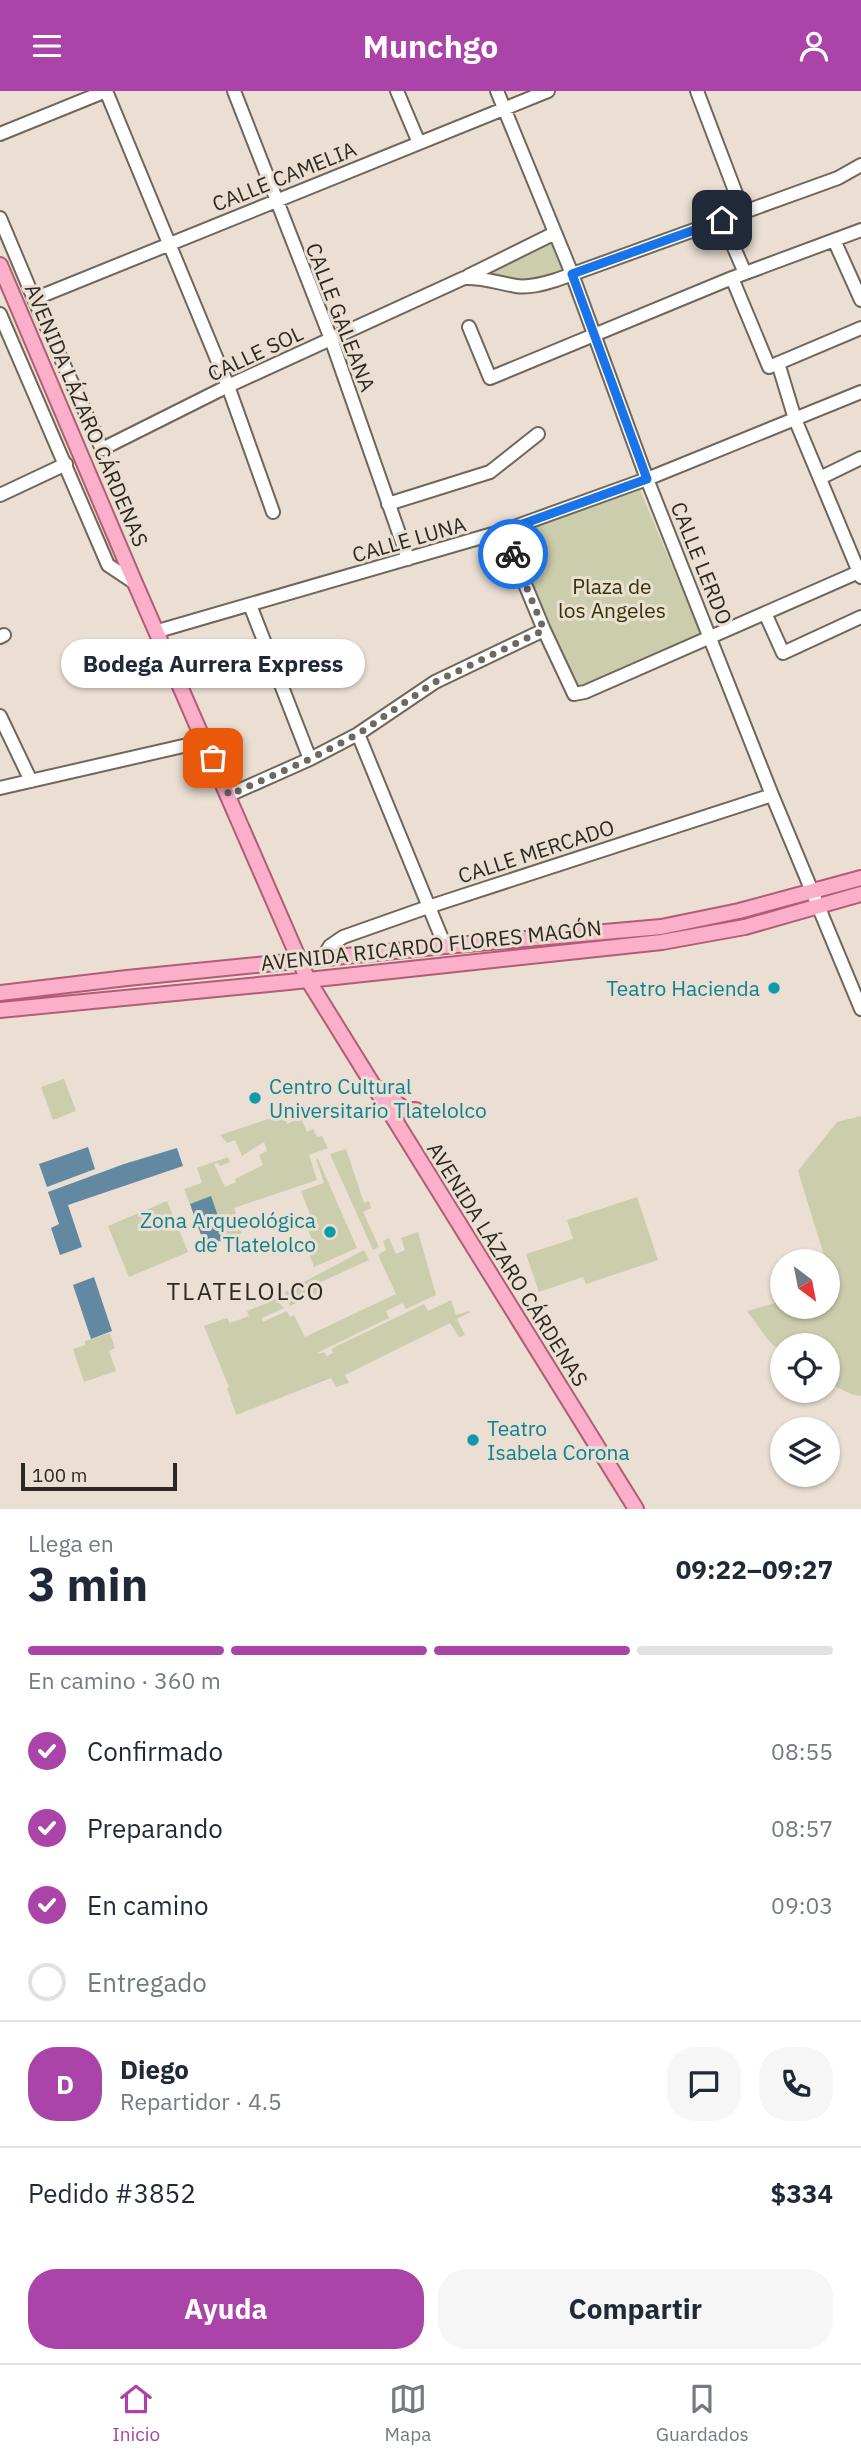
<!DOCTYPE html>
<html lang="es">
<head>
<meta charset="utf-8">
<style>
  body { margin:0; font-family:"IBM Plex Sans",sans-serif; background:#f6f6f7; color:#1f2937; height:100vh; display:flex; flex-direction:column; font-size:26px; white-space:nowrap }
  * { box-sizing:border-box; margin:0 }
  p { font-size:23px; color:#747a83 }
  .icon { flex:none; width:38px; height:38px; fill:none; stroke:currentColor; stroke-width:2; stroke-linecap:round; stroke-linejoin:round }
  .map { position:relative; height:1418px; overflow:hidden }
  .sheet { display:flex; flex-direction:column; background:#fff; flex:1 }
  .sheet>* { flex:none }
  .needle { width:46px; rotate:148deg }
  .tools { position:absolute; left:770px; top:1158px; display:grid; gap:14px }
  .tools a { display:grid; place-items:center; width:70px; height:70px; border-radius:50%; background:#fff; box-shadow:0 2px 5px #0004; font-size:35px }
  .scale { position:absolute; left:21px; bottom:18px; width:156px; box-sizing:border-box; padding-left:7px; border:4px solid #2c2823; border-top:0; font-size:19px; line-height:24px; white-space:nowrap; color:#2c2823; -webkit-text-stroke:5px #eadfd2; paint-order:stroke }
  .pin { position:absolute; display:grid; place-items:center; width:60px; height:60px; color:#fff; margin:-30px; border-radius:14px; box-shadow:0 4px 10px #0006 }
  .courier { position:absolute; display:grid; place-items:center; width:70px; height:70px; margin:-35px; border:5px solid #1a73e8; border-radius:50%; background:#fff; color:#222; box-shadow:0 2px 9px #0007 }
  .bubble { position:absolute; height:49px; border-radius:24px; background:#fff; box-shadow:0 2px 5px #0004; font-size:23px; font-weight:800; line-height:49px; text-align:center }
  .overview em { font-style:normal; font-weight:800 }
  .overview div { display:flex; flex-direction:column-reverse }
  .overview { display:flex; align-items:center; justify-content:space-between; height:119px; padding:0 28px }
  h1 { font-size:46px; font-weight:800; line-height:52px }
  .bar { display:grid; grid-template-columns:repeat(4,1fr); gap:10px 7px; align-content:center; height:84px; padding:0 28px }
  .bar i { height:9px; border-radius:5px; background:#e0e1e3 }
  .bar .current { background:#aa44a8 }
  .bar p { grid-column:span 4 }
  .line { display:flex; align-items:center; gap:18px; padding:0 28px; border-top:2px solid #e0e1e3 }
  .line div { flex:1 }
  .round { display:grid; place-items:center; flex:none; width:74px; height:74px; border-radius:28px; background:#f6f6f7 }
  ol { padding:0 28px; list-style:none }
  li { display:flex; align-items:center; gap:21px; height:77px }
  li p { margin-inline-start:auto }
  li .icon { padding:7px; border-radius:50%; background:#aa44a8; color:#fff; stroke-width:4 }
  li:last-child { color:#747a83 }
  li i { width:38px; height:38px; border:4px solid #e0e1e3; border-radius:50% }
  .primary-button { display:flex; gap:14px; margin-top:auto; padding:14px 28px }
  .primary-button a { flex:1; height:80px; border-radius:28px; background:#aa44a8; color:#fff; font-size:28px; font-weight:800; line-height:80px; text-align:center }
  .primary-button a+a { background:#f6f6f7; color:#1f2937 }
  header { display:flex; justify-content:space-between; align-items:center; height:91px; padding:0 28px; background:#aa44a8; color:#fff; font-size:32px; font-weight:800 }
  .menu { display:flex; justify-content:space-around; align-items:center; height:98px; border-top:2px solid #e0e1e3; background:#fff; font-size:19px; color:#747a83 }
  .menu a { display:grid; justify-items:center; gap:4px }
  .menu .current { color:#aa44a8 }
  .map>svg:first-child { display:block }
  .green { fill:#cbcdad }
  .water { fill:#6289a1 }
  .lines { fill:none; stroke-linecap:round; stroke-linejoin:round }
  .minor-casing { stroke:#70675b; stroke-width:16 }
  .major-casing { stroke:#b15d76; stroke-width:18 }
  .minor { stroke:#fff; stroke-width:12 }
  .major { stroke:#fbafc8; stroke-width:14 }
  .done { stroke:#6e6860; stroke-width:7; stroke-dasharray:0 12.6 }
  .route { stroke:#1a73e8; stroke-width:9 }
  .culture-dot { fill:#0f9aa8; stroke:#eadfd2; stroke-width:2.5 }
  .labels { text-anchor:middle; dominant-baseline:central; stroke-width:6; stroke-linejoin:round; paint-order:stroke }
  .street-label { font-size:21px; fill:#2c2823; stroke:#eadfd2 }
  .park-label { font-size:21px; fill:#333400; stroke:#eadfd2 }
  .culture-label { font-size:21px; fill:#0d838f; stroke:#eadfd2; text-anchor:end }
  .quarter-label { font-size:24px; letter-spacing:2px; fill:#2c2823; stroke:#eadfd2 }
</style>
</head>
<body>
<header><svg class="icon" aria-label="menu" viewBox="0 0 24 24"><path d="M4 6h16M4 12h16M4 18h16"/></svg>Munchgo<svg class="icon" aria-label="person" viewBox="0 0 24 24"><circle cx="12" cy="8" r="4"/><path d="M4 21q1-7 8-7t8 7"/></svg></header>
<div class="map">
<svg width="861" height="1418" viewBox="0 0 861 1418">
  <rect width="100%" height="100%" fill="#eadfd2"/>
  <path class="green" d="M551,148l14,36 -35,9 -43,-10 -3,-3z
    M640,399l61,144 -124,55 -65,-153z
    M64,988l12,32 -23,9 -12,-33z
    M283,1023l4,10 14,-6 6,14 6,-3 4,8 5,-1 6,12 -19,7 8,25 -83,28 8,25 -16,6 -15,-42 -21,7 -6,-15 18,-6 -5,-15 31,-11 2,5 -10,4 -2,-3 -4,1 11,23 11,-5 -1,-3 28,-14 -4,-10 8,-4 -3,-9 -22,14 -7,-16 -8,3 -7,-8z
    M861,1025v280l-10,-2 -23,-11v-37h-46v7l-13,-12 -22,-30 35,-10v6h46v-19l5,-2 -5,-24h-2l-28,-91 39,-49z
    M346,1058l18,54 5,-2 2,7 -8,4 16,35 -6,3 -43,-96z
    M316,1068h2l39,89 -43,19 -5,-14 8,-3 -9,-20 7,-3 -14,-36 23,-8z
    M637,1106l21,63 -72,24 -3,-7 -44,15 -13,-38 47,-15 -6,-19z
    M167,1110l21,51 -59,25 -21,-51z
    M418,1141l18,63 -30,14 -3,-6 -17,8 3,7 -72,35 2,1 5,-2 3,4 6,-3 -2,-4 93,-45 4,7 23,-11 5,15 13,-4 1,1 -13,7 8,16 -6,2 -9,-14 -105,52 4,8 -13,4 -5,-9 -95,37 -9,-27 2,-1 -25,-61 23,-8 3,5 19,-7 -2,-5 23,-9v-2l4,-2 10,10 -22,10 1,4 24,-11 3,6 4,-2 11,22 91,-43 -18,-39 8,-5 -3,-9 6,-3 7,16 9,-4 -4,-12z
    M364,1159l5,10 -48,22 3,8 -34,16 -5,-14z
    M110,1242l5,15 -6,3 7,20 -32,11 -11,-33 12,-4v-4z"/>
  <path class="water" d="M88,1056l7,22 -48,18 -8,-23z
    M177,1057l6,18 -115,39 14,42 -22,8 -9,-27 8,-4 -11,-32 76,-28z
    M211,1105l15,43 -21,7 -15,-42z
    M94,1186l18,54 -21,8 -18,-54z"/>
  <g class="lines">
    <defs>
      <path id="minor" d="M106,0l122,295 45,126
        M234,0l97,248 77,220
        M397,0l22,52
        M497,0l75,183 75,205 125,316 89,214
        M697,0l46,121
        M0,43l106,-43
        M0,127l34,81 68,150 126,-63 236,-108c19,-1 34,5 52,8 13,2 27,-2 40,-6l246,-89 36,-13 23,-13
        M722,129l23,53
        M834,149l27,60
        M468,185l87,-43
        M732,187l37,89 92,-39
        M34,208l514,-208
        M0,223l108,251 27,18
        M469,236l21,51 242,-100 129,-48
        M778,272l17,56 66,158
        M820,387l41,-20
        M0,404l66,-31
        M388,413l102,-32 48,-38
        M503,440l41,99 30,64 11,-2 276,-121
        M250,514l60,154
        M765,522l18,40 78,-36
        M158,540l345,-100 144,-52 214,-87
        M0,546l4,-2
        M0,625l31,65
        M358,643l87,212
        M0,697l205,-47
        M229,704l81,-36 48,-25 77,-52 109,-52
        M322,868l8,-13 13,-9 85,-30 344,-112"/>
      <path id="major" d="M0,174l135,318 173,397 328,529
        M0,902l127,-15 318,-32 216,-19 78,-16 122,-33
        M0,919l289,-28 373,-40 83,-15 116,-33
        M380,998l25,21h11"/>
    </defs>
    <use href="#minor" class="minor-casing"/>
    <use href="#major" class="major-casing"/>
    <use href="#minor" class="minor"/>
    <use href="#major" class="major"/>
  </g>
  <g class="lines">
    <path class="done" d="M213,667l16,37 81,-36 48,-25 77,-52 109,-52 -31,-76"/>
    <path class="route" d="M513,463l-10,-23 144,-52 -75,-205 150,-54"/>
  </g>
  <g class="culture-dot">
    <circle cx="774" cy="897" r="7"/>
    <circle cx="255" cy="1007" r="7"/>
    <circle cx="330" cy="1141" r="7"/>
    <circle cx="473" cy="1349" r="7"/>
  </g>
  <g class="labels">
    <g class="street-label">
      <text transform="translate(284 85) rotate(-22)">CALLE CAMELIA</text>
      <text transform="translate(341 226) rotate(69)">CALLE GALEANA</text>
      <text transform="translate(255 262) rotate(-25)">CALLE SOL</text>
      <text transform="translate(87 324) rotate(67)">AVENIDA LÁZARO CÁRDENAS</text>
      <text transform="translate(409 448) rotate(-16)">CALLE LUNA</text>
      <text transform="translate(702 472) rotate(68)">CALLE LERDO</text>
      <text transform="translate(536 760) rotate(-18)">CALLE MERCADO</text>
      <text transform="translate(431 854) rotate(-6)">AVENIDA RICARDO FLORES MAGÓN</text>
      <text transform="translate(508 1173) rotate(58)">AVENIDA LÁZARO CÁRDENAS</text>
    </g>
    <g class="park-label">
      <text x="612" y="495">Plaza de<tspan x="612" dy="24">los Angeles</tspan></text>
    </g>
    <g class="culture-label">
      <text x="760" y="897">Teatro Hacienda</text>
      <text x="269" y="995" text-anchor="start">Centro Cultural<tspan x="269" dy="24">Universitario Tlatelolco</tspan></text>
      <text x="316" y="1129">Zona Arqueológica<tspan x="316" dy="24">de Tlatelolco</tspan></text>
      <text x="487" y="1337" text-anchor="start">Teatro<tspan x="487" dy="24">Isabela Corona</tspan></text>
    </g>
    <g class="quarter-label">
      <text x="246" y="1200">TLATELOLCO</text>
    </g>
  </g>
</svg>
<div class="tools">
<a><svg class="needle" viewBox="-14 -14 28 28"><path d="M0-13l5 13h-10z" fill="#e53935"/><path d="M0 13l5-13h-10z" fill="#747a83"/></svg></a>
<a><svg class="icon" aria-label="locate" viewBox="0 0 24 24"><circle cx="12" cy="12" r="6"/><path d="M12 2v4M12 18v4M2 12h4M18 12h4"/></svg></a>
<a><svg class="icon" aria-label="layers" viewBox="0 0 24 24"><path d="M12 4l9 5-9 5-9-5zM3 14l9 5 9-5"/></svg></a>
</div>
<div class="scale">100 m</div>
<div class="pin" style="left:213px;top:667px;background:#ea580c"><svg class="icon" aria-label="bag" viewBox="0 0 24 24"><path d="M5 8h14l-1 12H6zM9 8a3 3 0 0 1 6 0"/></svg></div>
<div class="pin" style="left:722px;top:129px;background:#1f2937"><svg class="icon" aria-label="home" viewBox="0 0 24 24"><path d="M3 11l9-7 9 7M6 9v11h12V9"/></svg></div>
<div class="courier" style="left:513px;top:463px"><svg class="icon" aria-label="bike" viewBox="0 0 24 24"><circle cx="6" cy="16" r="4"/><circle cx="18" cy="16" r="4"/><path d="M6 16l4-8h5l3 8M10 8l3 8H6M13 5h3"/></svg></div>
<div class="bubble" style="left:61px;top:548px;width:304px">Bodega Aurrera Express</div>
</div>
<section class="sheet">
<div class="overview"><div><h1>3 min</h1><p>Llega en</p></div><em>09:22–09:27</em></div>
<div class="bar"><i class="current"></i><i class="current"></i><i class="current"></i><i></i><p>En camino · 360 m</p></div>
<ol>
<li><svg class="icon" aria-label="check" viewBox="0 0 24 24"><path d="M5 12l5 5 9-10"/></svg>Confirmado<p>08:55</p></li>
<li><svg class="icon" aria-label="check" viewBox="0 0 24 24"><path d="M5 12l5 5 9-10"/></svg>Preparando<p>08:57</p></li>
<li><svg class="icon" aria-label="check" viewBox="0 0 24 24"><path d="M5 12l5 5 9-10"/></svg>En camino<p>09:03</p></li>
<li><i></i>Entregado</li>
</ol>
<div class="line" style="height:126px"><b class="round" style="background:#aa44a8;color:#fff">D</b><div><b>Diego</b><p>Repartidor · 4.5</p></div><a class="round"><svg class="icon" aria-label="chat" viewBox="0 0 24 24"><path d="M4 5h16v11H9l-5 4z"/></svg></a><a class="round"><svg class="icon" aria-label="phone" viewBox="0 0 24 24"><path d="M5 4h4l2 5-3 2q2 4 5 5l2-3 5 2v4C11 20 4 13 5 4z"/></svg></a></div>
<div class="line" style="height:91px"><div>Pedido #3852</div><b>$334</b></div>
<div class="primary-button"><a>Ayuda</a><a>Compartir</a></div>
</section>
<nav class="menu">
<a class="current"><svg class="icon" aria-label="home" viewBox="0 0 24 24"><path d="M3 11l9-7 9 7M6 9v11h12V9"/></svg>Inicio</a>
<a><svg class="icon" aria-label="map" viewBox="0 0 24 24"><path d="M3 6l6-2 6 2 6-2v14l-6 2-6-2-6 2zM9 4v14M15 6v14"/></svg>Mapa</a>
<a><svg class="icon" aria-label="saved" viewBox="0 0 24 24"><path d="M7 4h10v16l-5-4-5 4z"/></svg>Guardados</a>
</nav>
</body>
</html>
